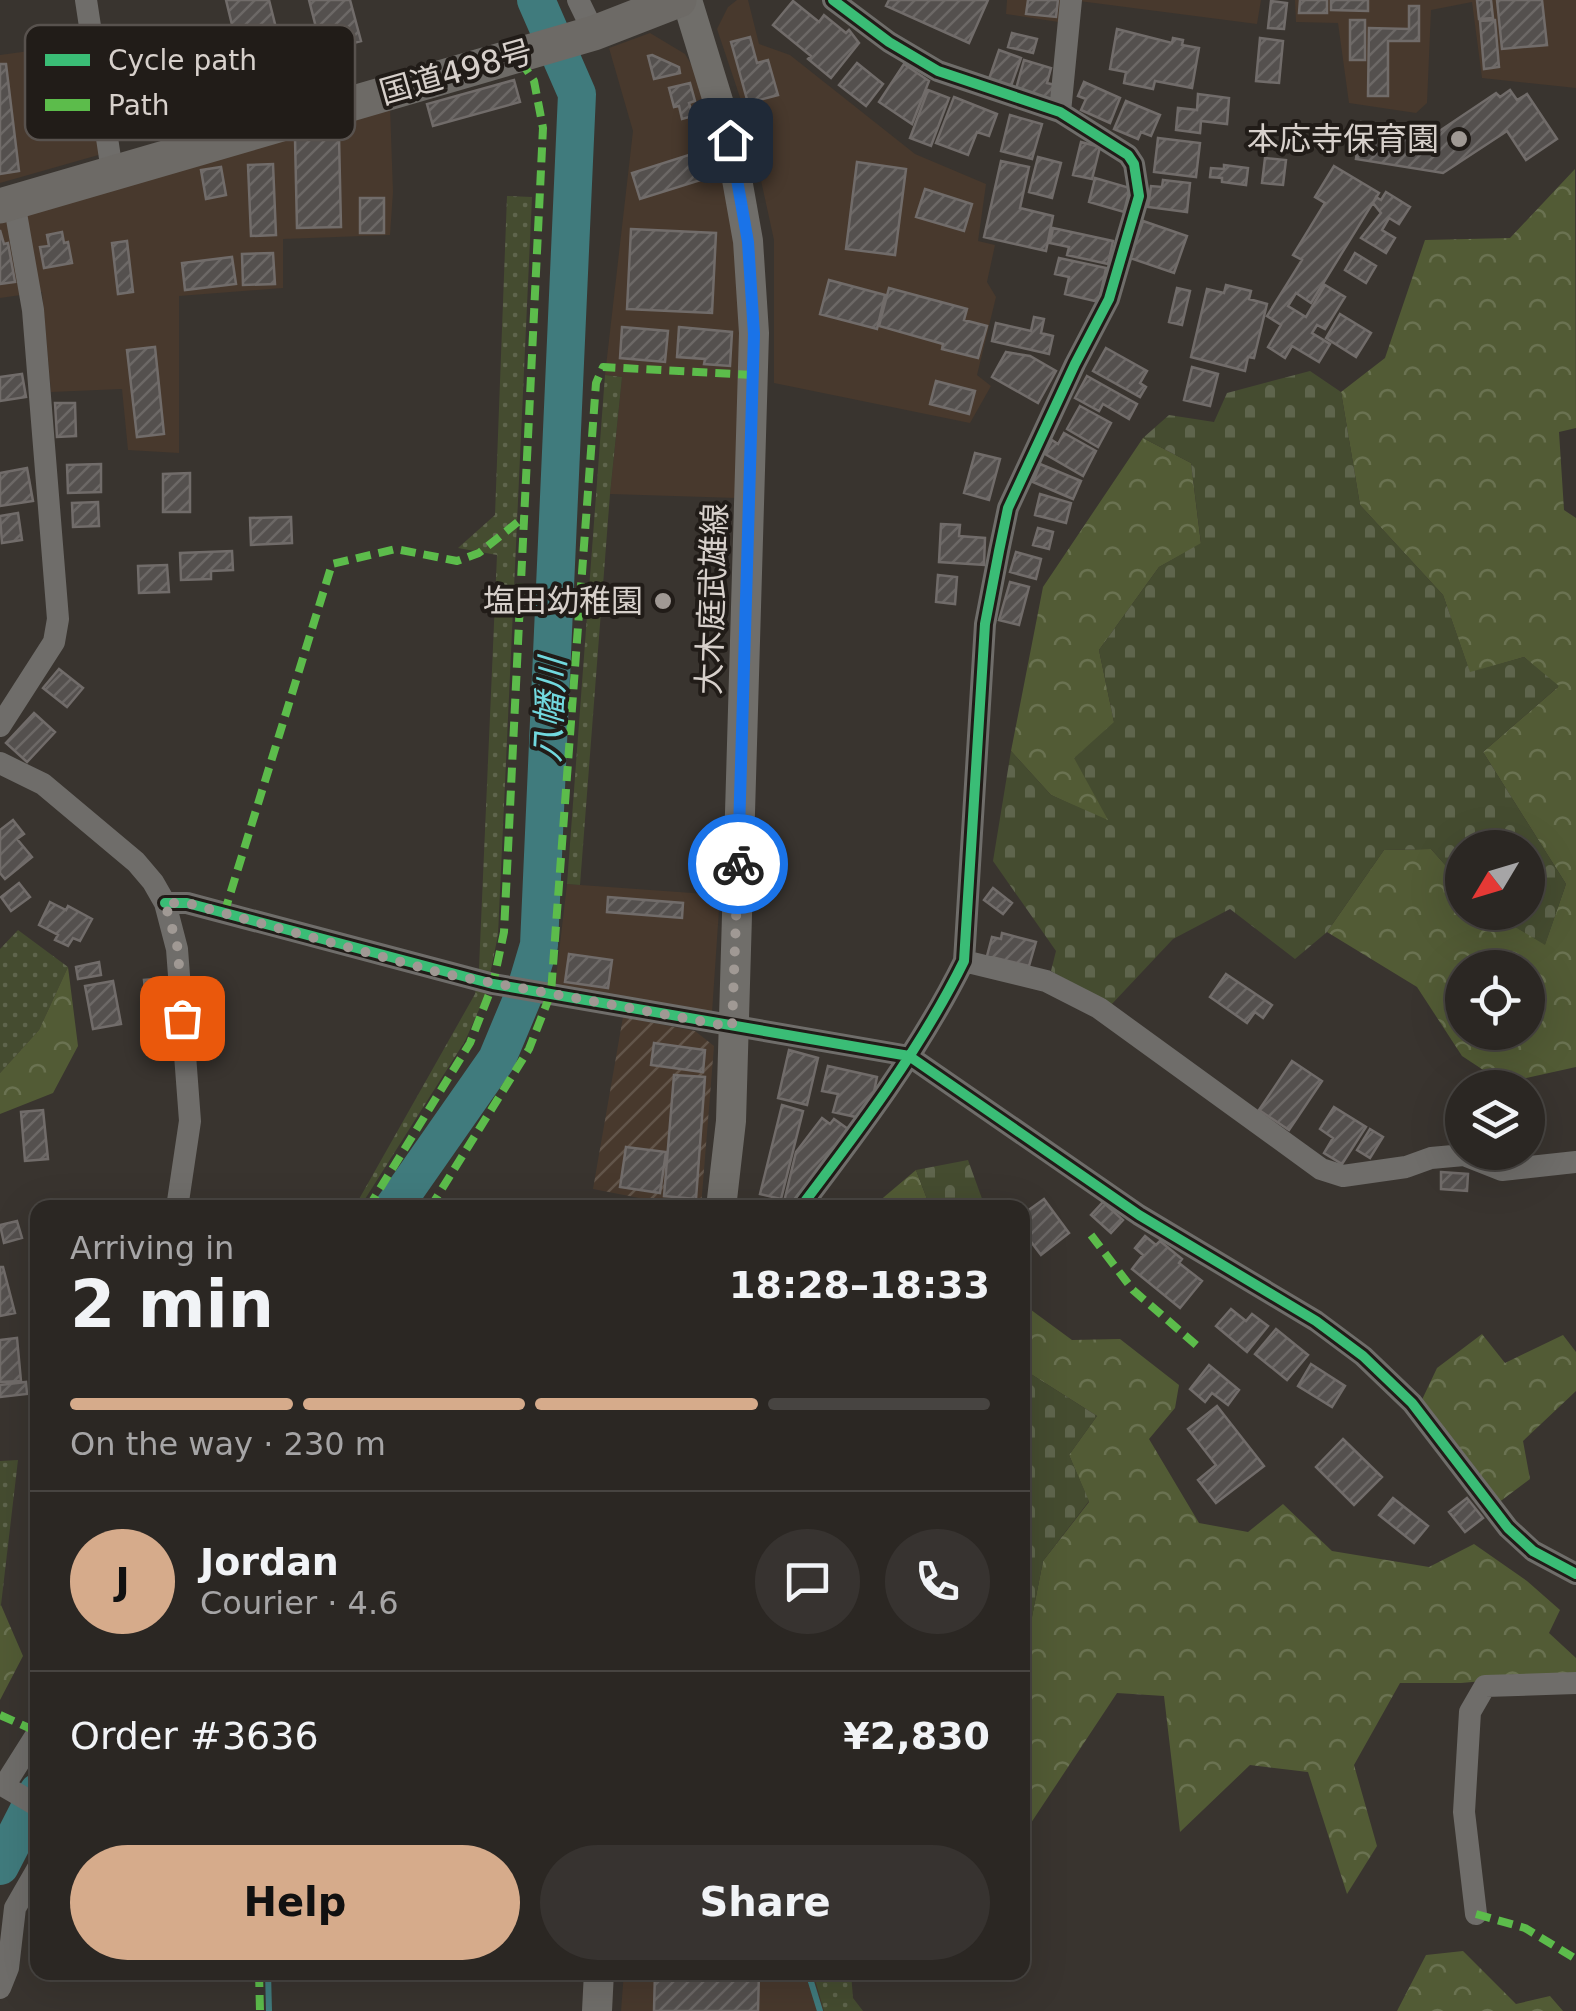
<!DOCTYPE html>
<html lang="en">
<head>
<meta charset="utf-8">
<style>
  body { margin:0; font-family:"DejaVu Sans","Noto Sans JP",sans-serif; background:#373330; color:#f1f3f6; height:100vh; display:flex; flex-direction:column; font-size:38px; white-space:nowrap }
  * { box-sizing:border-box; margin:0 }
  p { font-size:32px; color:#a6a5a6 }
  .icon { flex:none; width:55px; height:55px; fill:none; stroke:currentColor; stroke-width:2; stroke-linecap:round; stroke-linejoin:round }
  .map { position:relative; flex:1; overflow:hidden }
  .drawer { position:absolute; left:30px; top:1200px; width:1000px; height:780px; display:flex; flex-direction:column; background:#2b2723; border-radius:20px; box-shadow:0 10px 40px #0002,0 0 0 2px #474441 }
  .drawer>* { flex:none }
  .needle { width:65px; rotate:232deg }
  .buttons { position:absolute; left:1445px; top:830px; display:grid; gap:20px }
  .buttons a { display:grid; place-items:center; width:100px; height:100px; border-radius:50%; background:#2b2723; box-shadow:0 10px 40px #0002,0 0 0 2px #474441; font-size:50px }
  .pin { position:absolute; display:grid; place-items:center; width:85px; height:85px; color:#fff; margin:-42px; border-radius:20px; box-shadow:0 5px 15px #0006 }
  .courier { position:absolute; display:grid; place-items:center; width:100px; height:100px; margin:-50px; border:8px solid #1a73e8; border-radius:50%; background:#fff; color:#222; box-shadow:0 2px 12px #0007 }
  .summary em { font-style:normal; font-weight:700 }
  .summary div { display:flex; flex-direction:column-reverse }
  .summary { display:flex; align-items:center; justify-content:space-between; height:170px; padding:0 40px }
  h1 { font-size:65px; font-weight:700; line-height:75px }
  .bar { display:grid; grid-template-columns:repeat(4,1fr); gap:15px 10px; align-content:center; height:120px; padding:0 40px }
  .bar i { height:12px; border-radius:8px; background:#474441 }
  .bar .selected { background:#d6ab8b }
  .bar p { grid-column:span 4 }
  .line { display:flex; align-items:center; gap:25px; padding:0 40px; border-top:2px solid #474441 }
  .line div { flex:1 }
  .round { display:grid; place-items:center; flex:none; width:105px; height:105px; border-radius:52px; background:#373330 }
  .primary-button { display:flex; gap:20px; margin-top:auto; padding:20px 40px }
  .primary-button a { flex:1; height:115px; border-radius:60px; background:#d6ab8b; color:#111; font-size:40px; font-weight:700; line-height:115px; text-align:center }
  .primary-button a+a { background:#373330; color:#f1f3f6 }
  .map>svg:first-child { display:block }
  .built { fill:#48392d }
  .industrial { fill:url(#industrial-furrows) }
  .grass { fill:url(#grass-dots) }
  .forest { fill:url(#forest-crowns); fill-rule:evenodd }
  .cemetery { fill:url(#cemetery-stones) }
  .water { fill:url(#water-ripples) }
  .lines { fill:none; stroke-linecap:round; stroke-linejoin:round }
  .stream { stroke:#407b7d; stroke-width:6 }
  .river { stroke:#407b7d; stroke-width:38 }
  .building { fill:url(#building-hatch); stroke:#716c6a; stroke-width:2.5 }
  .minor { stroke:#6f6d6a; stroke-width:22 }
  .major { stroke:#706e6a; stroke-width:30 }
  .highway { stroke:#6d6a66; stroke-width:35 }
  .quiet { stroke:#5cbc4b; stroke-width:8; stroke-dasharray:15 8; stroke-linecap:butt }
  .cycleway-casing { stroke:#211c18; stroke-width:16 }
  .cycleway { stroke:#3abd76; stroke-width:10 }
  .done { stroke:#a09994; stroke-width:10; stroke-dasharray:0 18 }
  .route { stroke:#1a73e8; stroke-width:12 }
  .poi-dot { fill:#a09994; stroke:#211c18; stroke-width:4 }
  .labels { text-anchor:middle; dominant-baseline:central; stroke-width:8; stroke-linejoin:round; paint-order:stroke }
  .street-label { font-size:32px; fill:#d7d0cb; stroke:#211c18 }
  .poi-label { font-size:32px; fill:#d7d0cb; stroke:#211c18; text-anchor:end }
  .water-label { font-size:35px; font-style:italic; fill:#71d8de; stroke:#211c18 }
  .key { fill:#211c18; stroke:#58524e; stroke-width:2.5 }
  .key-label { font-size:28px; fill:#d7d0cb }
</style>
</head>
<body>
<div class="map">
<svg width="1576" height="2011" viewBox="0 0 1576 2011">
  <defs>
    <pattern id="industrial-furrows" width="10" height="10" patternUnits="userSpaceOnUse" patternTransform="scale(2.5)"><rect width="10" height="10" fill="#48392d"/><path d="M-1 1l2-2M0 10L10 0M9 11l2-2" fill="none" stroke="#62554a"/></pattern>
    <pattern id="grass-dots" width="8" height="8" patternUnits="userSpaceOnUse" patternTransform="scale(2.5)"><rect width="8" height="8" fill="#454c30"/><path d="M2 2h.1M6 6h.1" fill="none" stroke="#5f654d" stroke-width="1.8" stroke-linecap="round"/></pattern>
    <pattern id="forest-crowns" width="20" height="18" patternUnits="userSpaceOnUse" patternTransform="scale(2.5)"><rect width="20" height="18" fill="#525b35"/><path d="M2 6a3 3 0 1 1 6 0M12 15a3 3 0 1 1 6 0" fill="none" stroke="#6a7251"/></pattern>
    <pattern id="cemetery-stones" width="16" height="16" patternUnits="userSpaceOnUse" patternTransform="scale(2.5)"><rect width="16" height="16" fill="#454c30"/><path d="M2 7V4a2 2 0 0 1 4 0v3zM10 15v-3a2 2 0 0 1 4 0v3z" fill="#5f654d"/></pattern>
    <pattern id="water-ripples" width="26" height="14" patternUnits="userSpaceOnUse" patternTransform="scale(2.5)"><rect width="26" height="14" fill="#407b7d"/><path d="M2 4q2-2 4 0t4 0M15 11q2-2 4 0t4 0" fill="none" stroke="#406363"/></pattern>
    <pattern id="building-hatch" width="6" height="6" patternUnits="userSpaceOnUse" patternTransform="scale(2.5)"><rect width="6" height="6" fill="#54504e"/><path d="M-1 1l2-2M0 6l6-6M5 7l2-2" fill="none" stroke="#6c6866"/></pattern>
  </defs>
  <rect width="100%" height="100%" fill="#39342f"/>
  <path class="built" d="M737,0h11l11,44 31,11 125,99 71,30 -8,57 17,4 -8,37 9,15 -19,78 14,11 -21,37 -196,-40v-143l-26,-119 -31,-92 11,-22z
    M1007,0h254l-4,24 -178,-23 -1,24 -72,-11z
    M1295,0h281v88l-94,-10 -10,-76 -41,8 -4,93 -11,10 -67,-10 -11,-80 -42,-1z
    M650,33l35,21 11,18 24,72 17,115 4,121 -4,118 -127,-4 12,-117 -17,-2 28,-244 -24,-83z
    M88,43l14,111 -102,29v-128z
    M390,106l3,86 -3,43 -107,4v49l-104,8v157l-51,-3 -6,-61 -71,3 -9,-100 -42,6v-81z
    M567,884l153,11 -8,118 -157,-27z
    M624,1972l189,1 11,38h-203z"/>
  <path class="industrial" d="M623,1017l72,14 19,15 -13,161h-15l-93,-18z"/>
  <path class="grass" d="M507,196l25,1 -34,738 -12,59 -21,47 -105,166 -6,1 121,-214 4,-26 18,-413 -39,-7 37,-33z
    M605,375l17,2 -12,117 -30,391 -13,-1z
    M18,930l50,37 -29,63 -39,43v-124z
    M18,1460l-17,145 -1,1v-145z
    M813,1973h38l2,25 10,13h-39z"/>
  <path class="forest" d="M1575,169l1,259 -17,4 5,78 12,8v549l-73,16 -41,-27 -45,-69 -90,-55 57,-82 47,-1 31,35v28l30,1 53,31 21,-60 -83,-132 75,-65 -34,-30 -54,16 -27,-78 -83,-90 -19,-113 44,-34 40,-118 85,-2zM1462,968h66v64h-66z
    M1143,438l48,25 10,81 -42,23 -60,83 15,72 -5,100 -58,-27 -40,-44 32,-164z
    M68,967l10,79 -25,47 -53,21v-41l39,-43z
    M916,1170l14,37 -59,1z
    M1023,1304l49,36 48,-1 59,46 -4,23 -26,31 50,84 49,9 35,-28 49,47 97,16 45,-23 53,37 33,29 -11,23 27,25v15l-115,10h-61l-46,82 23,81 -30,48 -39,-122 -58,-7 -70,67 -16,-136 -47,-3 -94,142v-217l9,-1 11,-56 46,-59 -20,-47 28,-39 -74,-47z
    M1482,1334l23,29 58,-28 13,17v39l-53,50 7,38 -32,24 -79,-97 18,-38z
    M1,1605l22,51 -23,44v-94z
    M1463,1951l53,53 34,-8 13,15h-166l29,-56z"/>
  <path class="cemetery" d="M1310,371l31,21 19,113 83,90 27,77 54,-15 35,29 -76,66 83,132 -21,61 -53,-32 36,-1v-64h-66v36l-31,-35 -47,1 -57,82 -32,27 -65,-50 -57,30 -63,67 -59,-35 5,-20 -63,-90 18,-110 40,44 57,25 -34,-62 40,-36 -15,-72 60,-83 42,-24 -10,-80 -48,-25 26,-23 45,7 13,-29z
    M968,1160l17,47h-55l-14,-37z
    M1023,1369l74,47 -28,39 20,46 -46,60 -11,56 -9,1z"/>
  <path class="water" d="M527,0h27l14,28 15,70 -21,1 -23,-77z"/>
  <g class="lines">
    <path class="stream" d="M268,1972l1,39
      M808,1972l12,39"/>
    <path class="river" d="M393,1208l104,-149 28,-67 14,-47 38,-851 -41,-94
      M0,1866l38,-74"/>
  </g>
  <path class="building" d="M226,0h43l14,56 -41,10z
    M309,0h41l11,41 -39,10z
    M889,0h99l-19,43 -83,-37z
    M1028,0h30l-2,17 -30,-3z
    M1300,0h27v13h-28z
    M1331,0h37v11l-37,-1z
    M1477,0h14l2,18 -14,1z
    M1497,0h45l5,45 -45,4z
    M793,1l26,21 5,-7 22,18 3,-3 10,13 -28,35 -23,-19 3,-3 -38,-31z
    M1271,1l16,2 -3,26 -16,-1z
    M1409,6h10v35h-31v55h-20l1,-68 40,1z
    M1350,20h15v40h-15z
    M1495,20l4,47 -15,2 -4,-48z
    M1117,29l55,14 1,-5 10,2 -1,5 17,3 -7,40 -37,-7 -2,8 -29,-6 2,-11 -16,-3z
    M1012,33l25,6 -4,14 -25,-6z
    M750,37l7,26 11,-3 10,35 -30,8 -17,-61z
    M1260,38l23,3 -4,42 -23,-2z
    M999,50l22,8 -10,28 -22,-7z
    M652,55l27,12 1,6 -26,6 -6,-23z
    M1024,60l27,8 -4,15 8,2 -3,15 -36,-11z
    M857,63l26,21 -17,22 -27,-21z
    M0,64h6l13,107 -19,3z
    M904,64l25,17 -17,43 -33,-22z
    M514,80l6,22 -87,24 -6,-22z
    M1084,82l36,16 -10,25 -29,-13 5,-11 -8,-3z
    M690,83l5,18 -6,2 4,13 -11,3 -3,-13 -5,1 -5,-19z
    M928,90l21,8 -18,48 -21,-8z
    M1510,90l7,10 10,-6 30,45 -31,21 -19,-29 -64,42 -87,-14 5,-37 74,12 61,-41 4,4z
    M1198,94l31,4 -2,26 -26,-3 -1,12 -24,-3 2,-22 19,2z
    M954,97l43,17 -8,22 -12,-4 -9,23 -32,-12z
    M1126,101l34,14 -9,21 -10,-4 -3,7 -24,-10z
    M1010,115l32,9 -10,35 -31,-8z
    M339,137l2,90 -44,1 -2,-90z
    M1158,138l42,5 -4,34 -42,-5z
    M1081,142l19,5 -8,32 -19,-4z
    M695,153l9,26 -64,20 -8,-26z
    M1038,157l23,6 -9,35 -23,-6z
    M1265,158l21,2 -3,25 -21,-2z
    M1001,161l28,6 -9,41 33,8 -7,35 -62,-14z
    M857,162l49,7 -11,86 -49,-6z
    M273,164l3,71 -25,1 -3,-71z
    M1224,165l24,3 -2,17 -24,-3v-4l-12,-1 1,-9 13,1z
    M1334,166l45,27 -68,110 -15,-10 -8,13 18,11 19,-32 20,12 -20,32 -8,-4 -5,8 18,11 -11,18 -27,-16 -7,12 -17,-11 13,-22 -14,-9 35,-56 -9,-5 32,-52 -10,-6z
    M221,167l5,28 -20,4 -5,-29z
    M1095,178l35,10 -6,24 -35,-10z
    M1163,180l27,3 -3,29 -39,-5 3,-21 11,1z
    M925,189l47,15 -8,27 -48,-14z
    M1386,192l24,15 -11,17 -10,-6 -7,12 13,8 -9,15 -25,-15 20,-25 -8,-10 3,-6 5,3z
    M360,198h24v35h-24z
    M1143,221l44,15 -13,37 -44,-15z
    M1053,228l60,13 -5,23 -41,-9 2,-8 -19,-4z
    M631,229l85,4 -4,80 -85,-4z
    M0,230l4,14 4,-1 7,39 -15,2z
    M62,232l2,11 4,-1 4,21 -28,5 -4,-21 9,-1 -2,-11z
    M127,241l6,51 -15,2 -6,-51z
    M273,253l2,31 -32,1 -1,-31z
    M1355,253l21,13 -10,17 -21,-13z
    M232,257l4,27 -51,6 -3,-27z
    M1059,258l47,10 -7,34 -34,-8 4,-17 -14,-3z
    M829,280l56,15 -8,34 -57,-15z
    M1226,285l25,6 -2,8 18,5 -13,54 -6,-1 -3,14 -54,-14 16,-68 17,4z
    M889,288l78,21 -3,11 23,6 -9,32 -36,-9 1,-5 -64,-18z
    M1177,288l13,3 -8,34 -13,-3z
    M1340,314l31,19 -15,24 -30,-19z
    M1034,317l10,2 -3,14 12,3 -4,18 -57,-13 4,-18 35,8z
    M622,327l46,4 -3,31 -45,-4z
    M679,327l53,5 -2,34 -26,-2 1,-5 -28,-2z
    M155,347l9,87 -27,3 -10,-87z
    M1106,348l41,23 -7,12 6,4 -6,10 -47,-26z
    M1006,352l24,4 26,15 -18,32 -46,-26z
    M1192,367l26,7 -8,32 -26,-6z
    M22,374l4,23 -26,4v-24z
    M1087,376l50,28 -8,15 -26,-15 -4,7 -24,-13z
    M936,381l39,10 -6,23 -39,-10z
    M55,403h20l1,33 -19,1z
    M1080,406l31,17 -13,24 -31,-18z
    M1064,433l32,18 -13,25 -38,-22 7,-14 6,4z
    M975,453l25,6 -11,41 -25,-7z
    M101,464v28l-33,1 -1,-28z
    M1040,464l41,17 -8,18 -40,-17z
    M27,468l6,33 -33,5v-33z
    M190,473v39h-27v-38z
    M1040,494l31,9 -5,20 -31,-8z
    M98,502l1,24 -26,1 -1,-24z
    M18,513l4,27 -20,3 -2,-27z
    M291,517l1,26 -41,2 -1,-27z
    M941,524l19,1 -1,11 26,2 -1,27 -45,-3z
    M1038,528l15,4 -4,17 -16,-4z
    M232,551l1,19 -22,1v8l-30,1 -1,-27z
    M1016,552l25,7 -5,20 -26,-7z
    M167,565l2,27 -30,1 -1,-27z
    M938,575l19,2 -2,27 -19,-2z
    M1010,582l19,5 -10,38 -20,-5z
    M59,669l24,19 -16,19 -24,-19z
    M34,713l21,19 -28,30 -21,-19z
    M13,820l11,14 -7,5 15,18 -27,22 -5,-6v-43z
    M19,883l11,14 -19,14 -10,-14z
    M993,888l19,15 -9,11 -19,-14z
    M608,897l75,6 -1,15 -75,-6z
    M50,902l16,8 2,-4 24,13 -12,22 -7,-3 -5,8 -13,-6 3,-5 -19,-10z
    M1002,933l34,9 -7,24 -42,-10 5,-19 9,2z
    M569,954l43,6 -4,28 -43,-6z
    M99,962l2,13 -23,4 -2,-12z
    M1226,974l46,31 -9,13 -8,-6 -8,11 -37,-26z
    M167,978l2,19 -23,2 -2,-19z
    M113,981l8,43 -28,5 -8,-43z
    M654,1043l51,7 -2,22 -52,-7z
    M789,1050l29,8 -11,47 -29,-7z
    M1292,1061l30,20 -33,49 -30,-20z
    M828,1066l49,11 -4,20 -17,20 -23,-5 5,-18 -16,-3z
    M674,1075l31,2 -9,122 -32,-3z
    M782,1105l21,6 -22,88 -21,-5z
    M1334,1107l32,20 -24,37 -18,-11 9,-15 -13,-9z
    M43,1110l5,49 -23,2 -4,-49z
    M822,1118l8,6 4,-5 14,10 -58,77 -6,-4 12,-50z
    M1370,1129l13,8 -13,21 -13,-8z
    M626,1147l40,5 -6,41 -40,-6z
    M1441,1172l27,2 -1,17 -26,-2z
    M1044,1199l25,34 -28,22 -19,-25v-15z
    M1103,1202l20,18 -12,13 -20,-18z
    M17,1221l5,17 -18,5 -4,-18z
    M1145,1236l11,9 4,-4 22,18 -3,4 23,18 -22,27 -48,-39 11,-14 -8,-7z
    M0,1267h3l12,46 -15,3z
    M1231,1309l15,12 6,-7 16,12 -21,26 -31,-26z
    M1276,1329l32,26 -21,25 -32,-26z
    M17,1338l4,43 -21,1v-42z
    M1311,1364l34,22 -13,21 -34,-21z
    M1209,1365l30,25 -11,15 -16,-12 -7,9 -15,-13z
    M26,1382l1,12 -27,3v-12z
    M1217,1406l47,60 -48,37 -18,-23 18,-15 -28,-36z
    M1343,1439l39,38 -28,28 -38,-38z
    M1393,1498l35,28 -14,17 -35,-28z
    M1467,1498l16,20 -18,14 -16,-20z
    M655,1972h104l-1,39h-104z"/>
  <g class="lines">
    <path class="minor" d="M86,0l26,171
      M578,0l16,33
      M1060,112l11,-112
      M0,726l54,-84 4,-23 -25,-309 -19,-108
      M0,763l43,21 93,78 17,20 12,21 12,46 13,172 -13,87
      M165,903h22l306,81 416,72 230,159 177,106 47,35 49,47 96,125 25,23 43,23
      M964,961l82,20 53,27 222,161 22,7 63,-9 25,-9 33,-3 38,15 74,-8
      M800,1208c60,-79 120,-158 164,-247l21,-337 14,-73 9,-43 67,-144 34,-65 30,-103 -5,-32 -6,-9 -68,-43 -122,-41 -49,-29 -56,-42
      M38,1732l-34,54 34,20
      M1476,1914l-12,-102 6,-100 15,-26 91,-3
      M0,1988l8,-20 7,-60 23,-40"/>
    <path class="major" d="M687,0l43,140 18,101 6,92 -23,788 -10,87
      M597,2011l2,-39"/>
    <path class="highway" d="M0,206l594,-173 85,-33"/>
    <path class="quiet" d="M224,914l108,-350 64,-15 61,12 22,-8 45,-36
      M368,1208l102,-165 23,-59 11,-52 39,-804 -9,-47 -18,-27
      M430,1208l99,-159 22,-56 45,-610 7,-16 151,8
      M1091,1235l42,55 69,60
      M0,1715l38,17
      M1476,1914l49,14 51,31
      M259,1972l1,39"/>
    <defs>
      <path id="cycleway" d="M165,903h22l306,81 416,72 230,159 177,106 47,35 49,47 96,125 25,23 43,23
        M800,1208c60,-79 120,-158 164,-247l21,-337 14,-73 9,-43 67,-144 34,-65 30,-103 -5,-32 -6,-9 -68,-43 -122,-41 -49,-29 -56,-42"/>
    </defs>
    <use href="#cycleway" class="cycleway-casing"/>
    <use href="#cycleway" class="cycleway"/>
  </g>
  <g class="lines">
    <path class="done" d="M182,1018l-4,-69 -13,-46h22l258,71 287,53 6,-163"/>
    <path class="route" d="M730,140l18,102 6,92 -16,530"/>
  </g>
  <g class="poi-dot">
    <circle cx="1459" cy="139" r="10"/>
    <circle cx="663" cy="601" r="10"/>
  </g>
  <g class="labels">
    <g class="street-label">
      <text transform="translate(456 72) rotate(-16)">国道498号</text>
      <text transform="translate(712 599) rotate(-88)">大木庭武雄線</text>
    </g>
    <g class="poi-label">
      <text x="1439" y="139">本応寺保育園</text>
      <text x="643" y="601">塩田幼稚園</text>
    </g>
    <g class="water-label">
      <text transform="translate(550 710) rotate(-87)">八幡川</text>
    </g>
  </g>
  <rect x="25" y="25" width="330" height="115" rx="15" class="key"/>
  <rect x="45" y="54" width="45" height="12" fill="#3abd76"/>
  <rect x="45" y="99" width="45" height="12" fill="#5cbc4b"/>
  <g class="key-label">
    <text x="108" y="70">Cycle path</text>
    <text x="108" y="115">Path</text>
  </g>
</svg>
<div class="buttons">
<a><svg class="needle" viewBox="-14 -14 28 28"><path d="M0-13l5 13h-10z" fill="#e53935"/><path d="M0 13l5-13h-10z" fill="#a6a5a6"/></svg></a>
<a><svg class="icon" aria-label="locate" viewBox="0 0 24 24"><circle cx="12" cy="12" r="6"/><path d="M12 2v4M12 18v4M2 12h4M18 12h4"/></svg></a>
<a><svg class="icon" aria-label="layers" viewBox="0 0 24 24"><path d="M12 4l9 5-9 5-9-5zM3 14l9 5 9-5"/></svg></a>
</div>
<div class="pin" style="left:182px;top:1018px;background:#ea580c"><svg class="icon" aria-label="bag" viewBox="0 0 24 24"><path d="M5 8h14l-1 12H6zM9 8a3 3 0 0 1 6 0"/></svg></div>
<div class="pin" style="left:730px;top:140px;background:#1f2937"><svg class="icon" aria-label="home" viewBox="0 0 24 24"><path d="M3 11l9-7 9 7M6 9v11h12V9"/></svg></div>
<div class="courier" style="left:738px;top:864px"><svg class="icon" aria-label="bike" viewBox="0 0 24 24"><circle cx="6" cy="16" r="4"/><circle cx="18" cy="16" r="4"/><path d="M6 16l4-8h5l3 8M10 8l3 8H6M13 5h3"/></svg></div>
<section class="drawer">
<div class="summary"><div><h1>2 min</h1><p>Arriving in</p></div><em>18:28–18:33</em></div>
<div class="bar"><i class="selected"></i><i class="selected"></i><i class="selected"></i><i></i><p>On the way · 230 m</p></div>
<div class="line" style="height:180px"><b class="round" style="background:#d6ab8b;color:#111">J</b><div><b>Jordan</b><p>Courier · 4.6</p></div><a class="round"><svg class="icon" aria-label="chat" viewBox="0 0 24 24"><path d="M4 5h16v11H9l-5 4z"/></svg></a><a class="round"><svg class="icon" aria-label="phone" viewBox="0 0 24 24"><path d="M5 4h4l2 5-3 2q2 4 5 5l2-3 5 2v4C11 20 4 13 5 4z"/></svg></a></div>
<div class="line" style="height:130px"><div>Order #3636</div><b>¥2,830</b></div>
<div class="primary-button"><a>Help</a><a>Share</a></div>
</section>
</div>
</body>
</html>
